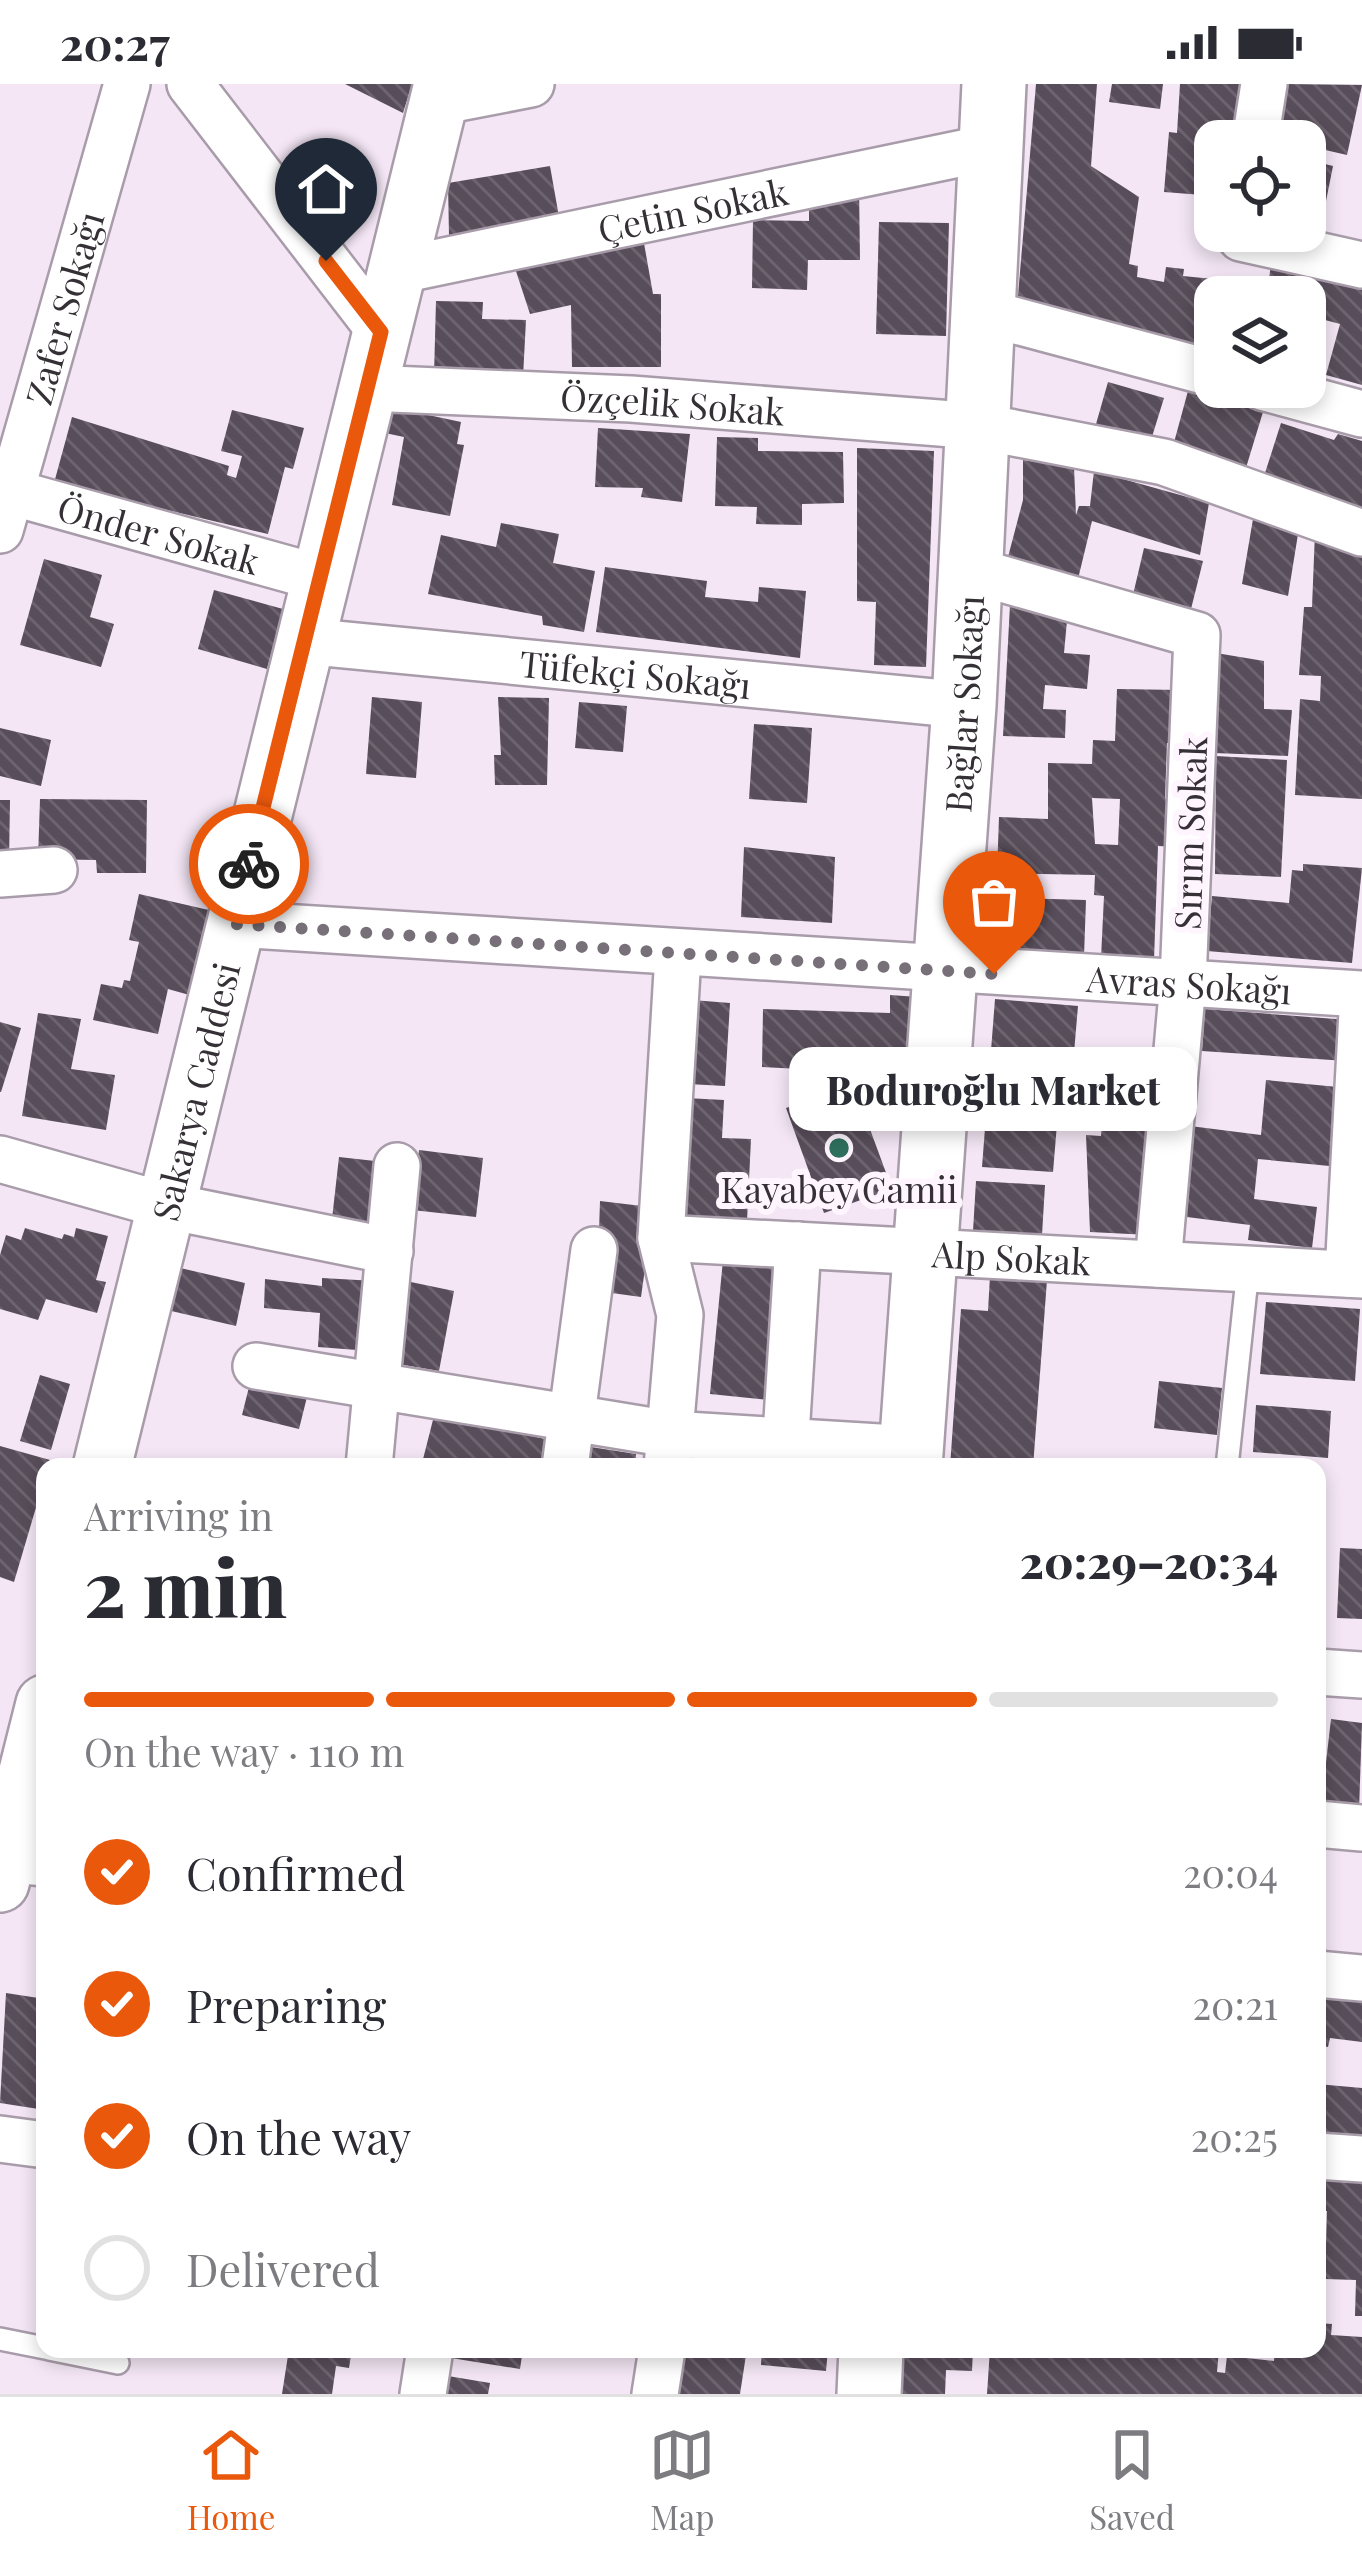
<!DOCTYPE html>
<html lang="en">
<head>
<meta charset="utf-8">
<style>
  body { margin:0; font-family:"Playfair Display",serif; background:#f2f2f3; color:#2b2b33; height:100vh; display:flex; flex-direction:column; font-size:45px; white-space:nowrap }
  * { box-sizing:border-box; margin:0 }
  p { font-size:39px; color:#7c7c81 }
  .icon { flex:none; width:66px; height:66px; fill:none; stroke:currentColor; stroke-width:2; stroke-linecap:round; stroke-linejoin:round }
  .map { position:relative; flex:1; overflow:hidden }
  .sheet { position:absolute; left:36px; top:1374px; width:1290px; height:900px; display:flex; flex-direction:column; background:#fff; border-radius:24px; box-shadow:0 6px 18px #0003 }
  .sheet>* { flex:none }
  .buttons { position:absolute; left:1194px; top:36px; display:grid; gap:24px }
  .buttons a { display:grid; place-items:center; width:132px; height:132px; border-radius:24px; background:#fff; box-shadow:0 6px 18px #0003; font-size:60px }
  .pin { position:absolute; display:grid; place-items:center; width:102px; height:102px; color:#fff; margin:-123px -51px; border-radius:50% 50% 50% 0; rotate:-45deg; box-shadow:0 0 12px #0007 }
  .pin .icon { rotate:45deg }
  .courier { position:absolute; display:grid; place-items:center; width:120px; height:120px; margin:-60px; border:9px solid #ea580c; border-radius:50%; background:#fff; color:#222; box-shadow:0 3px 15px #0007 }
  .bubble { position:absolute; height:84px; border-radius:24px; background:#fff; box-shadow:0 6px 18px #0003; font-size:39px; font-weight:800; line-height:84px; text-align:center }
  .overview em { font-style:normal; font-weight:800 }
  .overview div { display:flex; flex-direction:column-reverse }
  .overview { display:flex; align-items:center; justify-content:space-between; height:204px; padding:0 48px }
  h1 { font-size:78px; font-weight:800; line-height:90px }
  .bar { display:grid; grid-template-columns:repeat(4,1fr); gap:18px 12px; align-content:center; height:144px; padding:0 48px }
  .bar i { height:15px; border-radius:9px; background:#e1e1e2 }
  .bar .selected { background:#ea580c }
  .bar p { grid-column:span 4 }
  ol { padding:0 48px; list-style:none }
  li { display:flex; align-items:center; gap:36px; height:132px }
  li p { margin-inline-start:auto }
  li .icon { padding:12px; border-radius:50%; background:#ea580c; color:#fff; stroke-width:4 }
  li:last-child { color:#7c7c81 }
  li i { width:66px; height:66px; border:6px solid #e1e1e2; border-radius:50% }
  .status { display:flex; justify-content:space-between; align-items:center; height:84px; padding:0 60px; background:#fff; direction:ltr }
  .status svg { height:33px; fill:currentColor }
  .tabs { display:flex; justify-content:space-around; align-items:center; height:168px; border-top:3px solid #e1e1e2; background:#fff; font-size:33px; color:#7c7c81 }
  .tabs a { display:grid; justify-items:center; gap:6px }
  .tabs .selected { color:#ea580c }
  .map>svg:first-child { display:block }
  .building { fill:url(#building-back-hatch); fill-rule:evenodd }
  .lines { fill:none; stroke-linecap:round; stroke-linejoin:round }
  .service-casing { stroke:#a99caa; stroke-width:26 }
  .minor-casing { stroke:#a99caa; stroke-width:50 }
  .tertiary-casing { stroke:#a99caa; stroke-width:62 }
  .secondary-casing { stroke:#a99caa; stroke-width:68 }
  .service { stroke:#fff; stroke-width:21 }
  .minor { stroke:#fff; stroke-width:45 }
  .tertiary { stroke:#fff; stroke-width:57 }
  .secondary { stroke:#fff; stroke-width:63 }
  .done { stroke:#787079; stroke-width:12; stroke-dasharray:0 21.6 }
  .route { stroke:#ea580c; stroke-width:15 }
  .poi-dot { fill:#2f6f5d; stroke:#fef5fe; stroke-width:4.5 }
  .labels { text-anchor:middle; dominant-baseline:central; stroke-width:12; stroke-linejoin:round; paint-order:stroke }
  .street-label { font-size:36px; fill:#353036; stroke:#fef5fe }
  .poi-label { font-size:36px; fill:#353036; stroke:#fef5fe }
</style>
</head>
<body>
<div class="status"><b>20:27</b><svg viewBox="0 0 49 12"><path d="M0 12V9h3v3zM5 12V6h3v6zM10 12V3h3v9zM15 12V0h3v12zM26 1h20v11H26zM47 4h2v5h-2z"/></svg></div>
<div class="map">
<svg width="1362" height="2310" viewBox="0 0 1362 2310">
  <defs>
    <pattern id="building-back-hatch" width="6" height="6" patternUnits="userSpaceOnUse" patternTransform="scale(3)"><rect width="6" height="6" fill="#584d5a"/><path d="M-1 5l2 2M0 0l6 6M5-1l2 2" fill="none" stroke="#6d646f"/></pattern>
  </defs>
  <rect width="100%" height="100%" fill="#f4e6f5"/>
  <path class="building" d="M345,0h67l-9,29z
    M1036,0h61l-6,82 48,31 -10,67 9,2 -1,11 27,5 2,-15 18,2 -1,7 40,4 -1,8 35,7 -42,2v52l-198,-42z
    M1112,0h51l-3,25 -51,-7z
    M1180,0h61l-5,57h-21v55l-51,-4 5,-60 8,1z
    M1285,0l77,1 -15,70 -74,-17z
    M1305,75l28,7 -15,75 -13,-10z
    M550,82l9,51 -110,19 -1,-53z
    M859,102l1,74h-52l-1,30 -55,-2 1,-68 56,1v-28z
    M879,138l70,1 -3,113 -70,-2z
    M642,148l11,62h8v73h-89l-1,-62 -41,9 -17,-52z
    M1272,170l90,33v98l-36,-10 14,-51 -15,-4 -6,49 -14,-3v-69h-38z
    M436,217l47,1 -1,17 44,1 -3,57 -89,-2z
    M1108,298l56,16 -13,42 -55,-16z
    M1188,307l75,21 -18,59 -72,-25z
    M391,323l70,15 -4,22 7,1 -14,71 -58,-11 12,-68 -19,-4z
    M232,326l72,18 -11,41 -8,-2 -17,67 -214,-51 18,-66 157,49 -2,9 9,3 6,-22 -21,-5z
    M1281,339l53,17 4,-6 24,7v67l-97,-35z
    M598,344l92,6 -8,68 -41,-5 2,-9 -48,-1z
    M717,353l41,1v13l85,1 1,51 -42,1v21l-46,-1 1,-17 -42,-1z
    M857,364l77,3 -8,216 -52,-2 2,-63 -19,-1z
    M1023,376l51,7 2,48 3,-9h11l4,-35 115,32 -9,52 -108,-34 -14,58 -70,-22 15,-57z
    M1253,435l46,9 -11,68 -46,-12z
    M501,439l58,11 -6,29 42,8 -11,61 -41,-7 -1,-9 -114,-22 13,-59 55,12z
    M1315,448l47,19v248l-67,-4 5,-96 20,2 1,-25 -22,-1 5,-68h8z
    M1144,464l59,13 -13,52 -58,-14z
    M44,475l58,16 -12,42 24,7 -13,43 -81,-22z
    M605,483l102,14 -2,16 53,5 1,-15 47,4 -6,67 -204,-26z
    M214,506l69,19 -16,60 -69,-20z
    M1010,521l58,5 -4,43 26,2 -3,34 -42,-4 -2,24 23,1 -1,28 -62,-2z
    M1216,569l48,8v48l28,1 -4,46 -74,-3z
    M1117,605l63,1 -1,53h-12l-2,56 17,2 -2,46 -22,-1 -4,114 -53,-2 3,-62 -10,-1 1,-20 -98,-2 2,-56 49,2v-56l44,1 1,-24 22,1zM1092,714l28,1 -2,46 -23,-1z
    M372,613l50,5 -6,76 -50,-4z
    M498,613l51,1 -2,87h-52l-1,-30h7z
    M579,618l48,4 -4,46 -48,-4z
    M754,640l58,4 -5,75 -58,-4z
    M0,644l51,12 -10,46 -41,-10z
    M1216,672l71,4 -6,117 -66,-3z
    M40,715l107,1 -1,73h-49l-1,-13 -58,-1z
    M0,716h10l-1,63h-9z
    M744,763l91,10 -3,66 -91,-6z
    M1303,780l59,4 -10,95 -145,-12 5,-55 77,7 3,-33 11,1z
    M139,810l74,17 -20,85 -25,-7 -10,45 -65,-14 8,-36 21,4 2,-8 6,1 9,-39 -10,-2z
    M1013,814l73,2 -2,56 -72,-2z
    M890,911l28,2 -5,78 -151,-8 1,-58 127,4z
    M995,915l83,7 -4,47 -11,-1 -10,120 -71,-5z
    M692,916l38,3 -5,83 -37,-2z
    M1205,925l144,11 -3,41 -144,-10z
    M38,929l43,6 -10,50 44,6 -9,55 -84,-14z
    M0,938l21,6 -20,64h-1z
    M1079,974l69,5 -3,39 13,1 -8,132 -60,-3 -4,-97 15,1 3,-37 -29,-2z
    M1266,996l82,8 -8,79 -82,-8 -4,40 63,8 -5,41 -64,-8 2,-15 -71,-9 11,-90 71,9z
    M853,999l39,106 -68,24 -38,-105z
    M686,1014l38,2 -2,38 29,1 -4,82 -67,-4z
    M419,1066l64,8 -7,59 -64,-7z
    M339,1073l45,5 -7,63 -45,-6z
    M976,1097l69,4 -3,50 -69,-4z
    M600,1117l42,5 -5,39 11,2 -7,50 -44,-6z
    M25,1144l37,11 2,-5 10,3 2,-9 32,8 -12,44 10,2 -9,31 -51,-14 -8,21 -38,-11v-54l6,-20 15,5z
    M723,1176l53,4 -6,136 -60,-6z
    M176,1183l69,16 -9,43 -69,-16z
    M990,1192l57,4 -14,187h-83l11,-158 27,2z
    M322,1194l53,3 -5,70 -52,-4 2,-34 -56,-5 1,-29 57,7z
    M406,1197l48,10 -15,80 -47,-8z
    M1266,1218l94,7 -5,72 -95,-7z
    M40,1291l30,9 -19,66 -31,-9z
    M252,1291l57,14 -10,40 -57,-14z
    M1159,1297l63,7 -5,47 -63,-7z
    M1256,1321l75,6 -3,47 -75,-6z
    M435,1328l122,30 -6,25h-130z
    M578,1361l58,9 -1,13h-59z
    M0,1362l50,14 -36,122 -14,-5z
    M1340,1464l22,1v70l-25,-1z
    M1331,1635l31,4 -3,88 -38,-5z
    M1317,1900l45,5v53l-32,-4 -2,9 -11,-2z
    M6,1909l39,6v111l-45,-7z
    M1317,2000l45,4v55l-45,-4z
    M1317,2085l45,2v145h-7l1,-36 -31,-1 2,-68h-10z
    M1317,2239l15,1 -1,11 31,2v57h-375l3,-45h229l-2,23 8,1 2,-17 47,5 1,-12h42z
    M289,2265h63l-3,19 -13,-2 -4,28h-50z
    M452,2265h71l-3,20 -69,-11z
    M680,2265l66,6 -6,39h-67z
    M762,2265h66l-2,22 -65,-6z
    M898,2265h75l-1,22 -26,-1 -1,24h-49z
    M448,2292l42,7 -2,11h-43z"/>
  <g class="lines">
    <defs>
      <path id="service" d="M1227,1383l21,-198
        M0,2255l45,9
        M49,2265l69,14"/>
      <g id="minor">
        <path d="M190,0l191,248"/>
        <path d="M438,18l93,-18"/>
        <path d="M1255,57l9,-57"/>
        <path d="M1242,147l-1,7 121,27"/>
        <path id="s1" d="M396,187l596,-124"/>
        <path d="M983,228l232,62"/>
        <path d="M1262,303l100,27"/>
        <path id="s2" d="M367,304l264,11 347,27 186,36 198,71"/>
        <path id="s3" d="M0,405l320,89"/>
        <path id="s4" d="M0,446l127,-446"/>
        <path d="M971,486l226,65 -14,347 -25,282"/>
        <path id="s5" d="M304,557l660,64"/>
        <path d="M0,790l54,-4"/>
        <path id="s6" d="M234,840l1128,70"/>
        <path d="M0,1075l163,46 227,46"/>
        <path id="s7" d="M661,1154l701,37"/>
        <path d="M1348,1190l14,-262"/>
        <path d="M256,1282l414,68 242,15"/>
        <path d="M369,1383l28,-301"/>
        <path d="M565,1383l29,-217"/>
        <path d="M667,1383l13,-152 -19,-77 17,-283"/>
        <path d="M784,1383l14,-222"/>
        <path d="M1317,1588l45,3"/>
        <path d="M1317,1740l45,4"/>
        <path d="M0,1775l45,4"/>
        <path d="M1317,1890l45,4"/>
        <path d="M0,2055l45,6"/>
        <path d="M1317,2072l45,3"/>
        <path d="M423,2310l7,-45"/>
        <path d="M655,2310l7,-45"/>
      </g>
      <g id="tertiary">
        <path id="s8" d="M102,1383l341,-1383"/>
        <path d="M0,1799l45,-179"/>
      </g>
      <g id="secondary">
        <path id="s9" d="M910,1383l54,-762 30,-621"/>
        <path d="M869,2310l2,-45"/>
      </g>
    </defs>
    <use href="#service" class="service-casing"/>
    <use href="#minor" class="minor-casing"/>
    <use href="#tertiary" class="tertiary-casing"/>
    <use href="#secondary" class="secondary-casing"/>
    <use href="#service" class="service"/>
    <use href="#minor" class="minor"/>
    <use href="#tertiary" class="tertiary"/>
    <use href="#secondary" class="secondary"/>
  </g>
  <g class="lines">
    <path class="done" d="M249,780l-15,60 760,50"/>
    <path class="route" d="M249,780l132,-532 -55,-71"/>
  </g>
  <circle class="poi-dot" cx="839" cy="1064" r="12"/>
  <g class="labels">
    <g class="street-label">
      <text stroke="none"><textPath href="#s1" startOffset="303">Çetin Sokak</textPath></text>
      <text stroke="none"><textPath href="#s4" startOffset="231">Zafer Sokağı</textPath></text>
      <text stroke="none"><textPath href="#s2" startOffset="306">Özçelik Sokak</textPath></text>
      <text stroke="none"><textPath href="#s3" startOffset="165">Önder Sokak</textPath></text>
      <text stroke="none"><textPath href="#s5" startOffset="333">Tüfekçi Sokağı</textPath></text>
      <text stroke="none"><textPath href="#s9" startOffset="765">Bağlar Sokağı</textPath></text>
      <text transform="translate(1189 749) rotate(-88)">Sırım Sokak</text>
      <text stroke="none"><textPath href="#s6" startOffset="957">Avras Sokağı</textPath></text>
      <text stroke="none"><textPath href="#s8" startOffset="387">Sakarya Caddesi</textPath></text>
      <text stroke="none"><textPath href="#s7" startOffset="351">Alp Sokak</textPath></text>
    </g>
    <g class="poi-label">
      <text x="839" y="1104">Kayabey Camii</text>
    </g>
  </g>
</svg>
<div class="buttons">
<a><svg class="icon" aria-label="locate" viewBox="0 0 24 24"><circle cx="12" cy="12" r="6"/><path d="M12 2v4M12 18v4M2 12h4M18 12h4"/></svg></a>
<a><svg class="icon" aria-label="layers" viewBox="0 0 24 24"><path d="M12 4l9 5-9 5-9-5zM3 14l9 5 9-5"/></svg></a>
</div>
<div class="pin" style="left:994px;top:890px;background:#ea580c"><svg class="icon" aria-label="bag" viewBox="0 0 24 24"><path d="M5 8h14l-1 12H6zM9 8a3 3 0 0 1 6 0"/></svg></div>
<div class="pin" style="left:326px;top:177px;background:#1f2937"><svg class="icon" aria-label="home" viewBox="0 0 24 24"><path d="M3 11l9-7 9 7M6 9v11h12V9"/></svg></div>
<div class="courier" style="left:249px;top:780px"><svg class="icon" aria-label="bike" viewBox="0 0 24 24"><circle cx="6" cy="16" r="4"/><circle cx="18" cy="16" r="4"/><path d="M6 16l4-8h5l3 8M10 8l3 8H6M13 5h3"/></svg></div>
<div class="bubble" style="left:789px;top:963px;width:408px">Boduroğlu Market</div>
<section class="sheet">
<div class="overview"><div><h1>2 min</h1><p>Arriving in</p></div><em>20:29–20:34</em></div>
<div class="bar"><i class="selected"></i><i class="selected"></i><i class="selected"></i><i></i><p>On the way · 110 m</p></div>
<ol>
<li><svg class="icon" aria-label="check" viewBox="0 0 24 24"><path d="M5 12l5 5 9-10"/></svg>Confirmed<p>20:04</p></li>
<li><svg class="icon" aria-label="check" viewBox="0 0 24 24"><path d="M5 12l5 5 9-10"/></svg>Preparing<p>20:21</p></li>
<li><svg class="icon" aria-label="check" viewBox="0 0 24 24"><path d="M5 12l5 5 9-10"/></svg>On the way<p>20:25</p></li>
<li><i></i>Delivered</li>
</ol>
</section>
</div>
<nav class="tabs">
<a class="selected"><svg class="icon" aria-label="home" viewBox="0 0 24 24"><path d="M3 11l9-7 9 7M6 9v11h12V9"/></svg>Home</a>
<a><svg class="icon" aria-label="map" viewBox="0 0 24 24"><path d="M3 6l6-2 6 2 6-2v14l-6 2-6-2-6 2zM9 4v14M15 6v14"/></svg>Map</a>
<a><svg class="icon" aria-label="saved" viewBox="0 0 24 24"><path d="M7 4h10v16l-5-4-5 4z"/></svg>Saved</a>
</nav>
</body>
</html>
